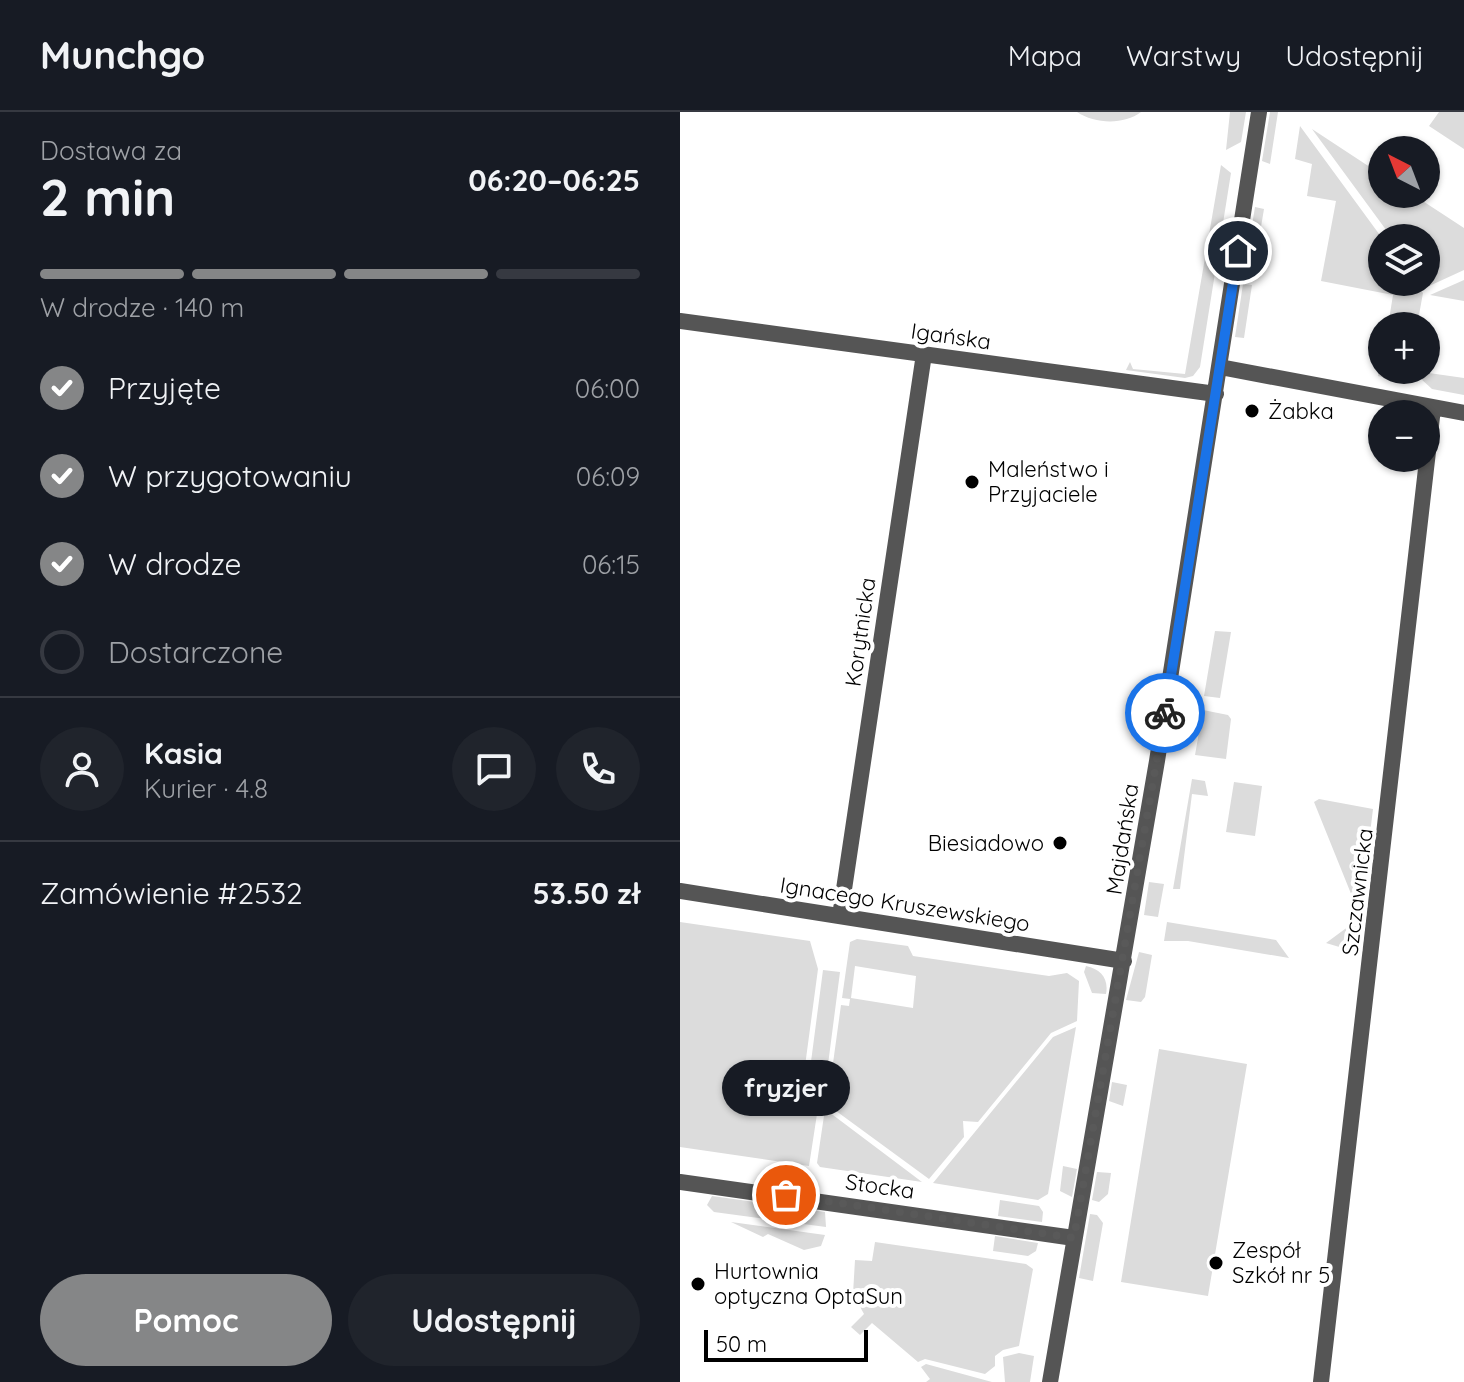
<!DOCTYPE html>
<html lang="pl">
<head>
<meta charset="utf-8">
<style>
  body { margin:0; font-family:Quicksand,sans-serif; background:#20242c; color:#f1f3f6; height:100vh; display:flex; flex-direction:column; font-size:30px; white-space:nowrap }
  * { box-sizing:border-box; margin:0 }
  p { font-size:26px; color:#9ea1a6 }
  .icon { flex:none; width:44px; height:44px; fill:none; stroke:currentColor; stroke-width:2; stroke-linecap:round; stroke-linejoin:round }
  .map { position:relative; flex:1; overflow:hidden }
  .panel { display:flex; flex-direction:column; background:#171b24; width:680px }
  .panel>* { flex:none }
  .needle { width:52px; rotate:318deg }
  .fabs { position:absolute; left:688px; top:24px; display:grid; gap:16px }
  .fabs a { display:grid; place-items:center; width:72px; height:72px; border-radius:50%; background:#171b24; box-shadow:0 2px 6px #0004; font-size:40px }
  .scale { position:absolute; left:24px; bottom:20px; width:164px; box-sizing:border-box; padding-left:8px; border:4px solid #000; border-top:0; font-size:22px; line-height:28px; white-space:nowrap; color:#000; -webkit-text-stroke:6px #fff; paint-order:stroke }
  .pin { position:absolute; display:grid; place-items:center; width:68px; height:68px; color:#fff; margin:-34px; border:4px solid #fff; border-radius:50%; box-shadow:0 2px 8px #0007 }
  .courier { position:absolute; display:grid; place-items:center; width:80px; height:80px; margin:-40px; border:6px solid #1a73e8; border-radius:50%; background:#fff; color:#222; box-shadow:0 2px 10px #0007 }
  .bubble { position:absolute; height:56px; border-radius:28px; background:#171b24; box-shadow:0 2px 6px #0004; font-size:26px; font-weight:700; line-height:56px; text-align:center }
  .headline em { font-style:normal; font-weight:700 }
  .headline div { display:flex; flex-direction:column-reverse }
  .headline { display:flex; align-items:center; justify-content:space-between; height:136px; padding:0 40px }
  h1 { font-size:52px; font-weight:700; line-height:60px }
  .bar { display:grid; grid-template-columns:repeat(4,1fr); gap:12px 8px; align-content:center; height:96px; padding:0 40px }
  .bar i { height:10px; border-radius:6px; background:#363941 }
  .bar .on { background:#858687 }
  .bar p { grid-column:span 4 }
  .line { display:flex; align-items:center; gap:20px; padding:0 40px; border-top:2px solid #363941 }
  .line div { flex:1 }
  .round { display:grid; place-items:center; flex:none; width:84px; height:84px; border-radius:42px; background:#20242c }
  ol { padding:0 40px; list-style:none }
  li { display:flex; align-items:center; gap:24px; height:88px }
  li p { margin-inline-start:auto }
  li .icon { padding:8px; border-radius:50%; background:#858687; color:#fff; stroke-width:4 }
  li:last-child { color:#9ea1a6 }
  li i { width:44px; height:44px; border:4px solid #363941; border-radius:50% }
  .cta { display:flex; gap:16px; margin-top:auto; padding:16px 40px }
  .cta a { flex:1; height:92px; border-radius:48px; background:#858687; color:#fff; font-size:32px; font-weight:700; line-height:92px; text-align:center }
  .cta a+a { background:#20242c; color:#f1f3f6 }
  header { display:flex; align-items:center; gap:48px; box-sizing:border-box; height:112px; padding:0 40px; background:#171b24; border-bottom:2px solid #363941 }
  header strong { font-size:38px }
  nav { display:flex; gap:44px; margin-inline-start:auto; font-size:28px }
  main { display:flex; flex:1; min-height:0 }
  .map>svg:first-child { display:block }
  .green { fill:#dcdcdc; fill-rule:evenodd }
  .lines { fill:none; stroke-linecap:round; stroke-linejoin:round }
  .street { stroke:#555; stroke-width:16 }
  .done { stroke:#595959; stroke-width:8; stroke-dasharray:0 14.4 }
  .route { stroke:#1a73e8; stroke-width:10 }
  .poi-dot { fill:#000; stroke:#fff; stroke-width:3 }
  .labels { text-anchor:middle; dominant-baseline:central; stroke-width:8; stroke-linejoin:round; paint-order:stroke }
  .street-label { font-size:22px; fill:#000; stroke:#fff }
  .poi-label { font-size:22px; fill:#000; stroke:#fff; text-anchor:start }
</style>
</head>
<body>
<header>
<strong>Munchgo</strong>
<nav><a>Mapa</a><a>Warstwy</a><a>Udostępnij</a></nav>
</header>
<main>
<section class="panel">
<div class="headline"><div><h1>2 min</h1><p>Dostawa za</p></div><em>06:20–06:25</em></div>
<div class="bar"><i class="on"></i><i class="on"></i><i class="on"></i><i></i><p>W drodze · 140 m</p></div>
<ol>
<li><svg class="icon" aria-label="check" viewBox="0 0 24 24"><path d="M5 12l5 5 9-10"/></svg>Przyjęte<p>06:00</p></li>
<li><svg class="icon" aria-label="check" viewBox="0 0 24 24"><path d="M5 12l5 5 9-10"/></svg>W przygotowaniu<p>06:09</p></li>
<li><svg class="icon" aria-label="check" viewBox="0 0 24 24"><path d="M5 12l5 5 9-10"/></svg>W drodze<p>06:15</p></li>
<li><i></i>Dostarczone</li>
</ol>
<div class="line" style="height:144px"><a class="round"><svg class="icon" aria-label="person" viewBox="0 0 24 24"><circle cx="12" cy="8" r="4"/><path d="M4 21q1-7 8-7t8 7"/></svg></a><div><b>Kasia</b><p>Kurier · 4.8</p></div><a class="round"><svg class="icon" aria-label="chat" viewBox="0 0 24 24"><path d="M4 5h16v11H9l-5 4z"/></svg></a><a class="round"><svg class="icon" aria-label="phone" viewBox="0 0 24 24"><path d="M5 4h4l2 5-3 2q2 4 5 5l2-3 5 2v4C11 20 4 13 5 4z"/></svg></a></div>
<div class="line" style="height:104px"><div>Zamówienie #2532</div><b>53.50 zł</b></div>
<div class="cta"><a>Pomoc</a><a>Udostępnij</a></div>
</section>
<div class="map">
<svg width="784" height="1270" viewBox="0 0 784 1270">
  <rect width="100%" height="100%" fill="#fff"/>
  <path class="green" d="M397,0h64c-17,13 -46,12 -64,0z
    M550,0h16l-5,30 -15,8z
    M590,0h8l-8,52 -8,-3z
    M759,0h25v37l-35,-23z
    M620,14l82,112v44h32l9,11 -6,33h-29l5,-31 -72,-14 15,-80 -29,-5 5,-32 -17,-5z
    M632,17l70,46v19h30l52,34v42l-37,17 -3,-5 2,-44h-34z
    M541,53l10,8 -31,194 -7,9 -8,2 -59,-8 4,-8 3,7 52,5z
    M575,95l9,2 -11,66 -9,-1z
    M784,168v21l-34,-6z
    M563,172l9,1 -8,53 -9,-1z
    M702,245v13h27l-3,13 -28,-7z
    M742,260l42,6v17l-32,-6 -12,-11z
    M535,519l16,1 -11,66 -16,-2z
    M523,598l25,5 3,4 -5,40 -31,-4z
    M512,667l13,2 3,15 -16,-2 -12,95h-7z
    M554,670l28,4 -7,50 -29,-4z
    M639,687l54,10 -13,107 -46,-114z
    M469,770l15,2 -6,33 -14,-2z
    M0,810l130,19 8,28 -15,112 -8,18 8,12 14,3 -8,52 -129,-19z
    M487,810l109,18 13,18 -101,-17h-24z
    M669,814l10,1 -3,25 -30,-9z
    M177,827l51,7 5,10 136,20 18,-3 12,8 -2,40 -26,12 -73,89 -15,-1 1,16 -35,42 -97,-71 -2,-23 11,-80 8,1 1,-7 -8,-1 8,-56zM175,854l61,10 -3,32 -62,-10z
    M459,840l13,3 -7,42 -4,5 -15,-2z
    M406,854c15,3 23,13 20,28l-14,-1 -8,-21z
    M143,858l17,2 -14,108 -17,-3z
    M396,915l-28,167 -10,6 -105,-17 120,-146z
    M479,937l88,15 -39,232 -87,-14z
    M432,970l15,3 -4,21 -14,-5z
    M145,997l97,73 -102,-15 -3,-4z
    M383,1054l14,3 -5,28 -12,-6z
    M417,1060l14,1 -3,21 -9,8 -7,-2z
    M32,1084l113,16 1,15 -112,-15 -7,-7z
    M320,1088l39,6 4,6 -1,10 -44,-6z
    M410,1102l7,1 6,8 -10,58 -14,-3z
    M51,1110l94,13 -4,11 -17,4 -36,-16 -5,3z
    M315,1124l43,7 -2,8 -8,5 -35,-5z
    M195,1130l151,22 7,5 -14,77 -16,4 -8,6v10l-10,8 -60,-15 -7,3 -46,-39 -12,12 -9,-8 13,-13 -11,-20 2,-34 17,1z
    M339,1241l15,3 -4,26h-25l-2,-25z
    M246,1252l66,18h-66l4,-3 -9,-12z"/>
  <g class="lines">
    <path class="street" d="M0,209l536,73
      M540,255l244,46
      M0,779l444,70
      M160,804l84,-562
      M0,1070l394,56
      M370,1270l107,-621 102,-649
      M641,1270l112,-974"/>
  </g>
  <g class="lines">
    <path class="done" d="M106,1083l288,43 91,-525"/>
    <path class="route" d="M485,601l73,-462"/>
  </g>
  <g class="poi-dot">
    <circle cx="572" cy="299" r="8"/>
    <circle cx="292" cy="370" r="8"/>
    <circle cx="380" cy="731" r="8"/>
    <circle cx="536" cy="1151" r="8"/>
    <circle cx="18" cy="1172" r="8"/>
  </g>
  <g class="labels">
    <g class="street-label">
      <text transform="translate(271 224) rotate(8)">Igańska</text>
      <text transform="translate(180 520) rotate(-82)">Korytnicka</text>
      <text transform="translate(442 727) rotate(-81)">Majdańska</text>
      <text transform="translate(677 780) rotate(-83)">Szczawnicka</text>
      <text transform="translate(225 792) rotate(9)">Ignacego Kruszewskiego</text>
      <text transform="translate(200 1074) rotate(8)">Stocka</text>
    </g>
    <g class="poi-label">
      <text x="588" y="299">Żabka</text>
      <text x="308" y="357">Maleństwo i<tspan x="308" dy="25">Przyjaciele</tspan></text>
      <text x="364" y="731" text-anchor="end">Biesiadowo</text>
      <text x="552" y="1138">Zespół<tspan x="552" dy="25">Szkół nr 5</tspan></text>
      <text x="34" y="1159">Hurtownia<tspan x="34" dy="25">optyczna OptaSun</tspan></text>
    </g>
  </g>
</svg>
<div class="fabs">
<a><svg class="needle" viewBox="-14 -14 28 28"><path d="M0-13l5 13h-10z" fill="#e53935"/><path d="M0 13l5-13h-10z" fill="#9ea1a6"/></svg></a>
<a><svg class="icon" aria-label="layers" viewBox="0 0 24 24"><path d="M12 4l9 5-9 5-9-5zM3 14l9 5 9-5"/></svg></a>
<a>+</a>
<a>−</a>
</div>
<div class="scale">50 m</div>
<div class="pin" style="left:106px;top:1083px;background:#ea580c"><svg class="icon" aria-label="bag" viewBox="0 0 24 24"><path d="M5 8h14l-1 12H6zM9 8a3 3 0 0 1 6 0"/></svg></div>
<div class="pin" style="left:558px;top:139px;background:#1f2937"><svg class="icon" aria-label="home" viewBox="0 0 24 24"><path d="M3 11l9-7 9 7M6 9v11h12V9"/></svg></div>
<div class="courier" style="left:485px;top:601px"><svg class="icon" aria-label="bike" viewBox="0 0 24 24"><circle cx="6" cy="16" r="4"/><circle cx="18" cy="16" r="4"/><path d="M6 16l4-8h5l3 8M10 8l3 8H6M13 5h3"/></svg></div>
<div class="bubble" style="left:42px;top:948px;width:128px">fryzjer</div>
</div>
</main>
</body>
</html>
